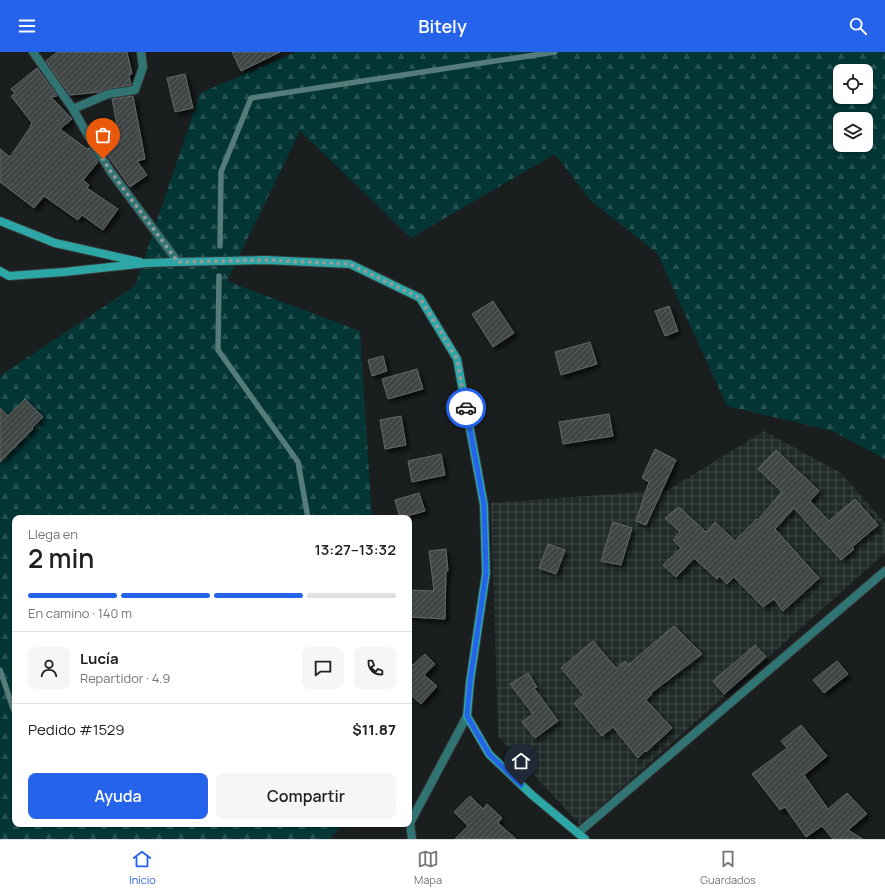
<!DOCTYPE html>
<html lang="es">
<head>
<meta charset="utf-8">
<style>
  body { margin:0; font-family:Manrope,sans-serif; background:#f6f6f6; color:#202124; height:100vh; display:flex; flex-direction:column; font-size:15px; white-space:nowrap }
  * { box-sizing:border-box; margin:0 }
  p { font-size:13px; color:#757577 }
  .icon { flex:none; width:22px; height:22px; fill:none; stroke:currentColor; stroke-width:2; stroke-linecap:round; stroke-linejoin:round }
  .map { position:relative; flex:1; overflow:hidden }
  .panel { position:absolute; left:12px; top:463px; width:400px; height:312px; display:flex; flex-direction:column; background:#fff; border-radius:8px; box-shadow:0 1px 3px #0004 }
  .panel>* { flex:none }
  .controls { position:absolute; left:833px; top:12px; display:grid; gap:8px }
  .controls a { display:grid; place-items:center; width:40px; height:40px; border-radius:8px; background:#fff; box-shadow:0 1px 3px #0004; font-size:20px }
  .pin { position:absolute; display:grid; place-items:center; width:34px; height:34px; color:#fff; margin:-41px -17px; border-radius:50% 50% 50% 0; rotate:-45deg; box-shadow:0 0 4px #0007 }
  .pin .icon { rotate:45deg }
  .courier { position:absolute; display:grid; place-items:center; width:40px; height:40px; margin:-20px; border:3px solid #2563eb; border-radius:50%; background:#fff; color:#222; box-shadow:0 1px 5px #0007 }
  .overview em { font-style:normal; font-weight:600 }
  .overview div { display:flex; flex-direction:column-reverse }
  .overview { display:flex; align-items:center; justify-content:space-between; height:68px; padding:0 16px }
  h1 { font-size:26px; font-weight:600; line-height:30px }
  .bar { display:grid; grid-template-columns:repeat(4,1fr); gap:6px 4px; align-content:center; height:48px; padding:0 16px }
  .bar i { height:5px; border-radius:3px; background:#e0e0e0 }
  .bar .current { background:#2563eb }
  .bar p { grid-column:span 4 }
  .line { display:flex; align-items:center; gap:10px; padding:0 16px; border-top:1px solid #e0e0e0 }
  .line div { flex:1 }
  .round { display:grid; place-items:center; flex:none; width:42px; height:42px; border-radius:8px; background:#f6f6f6 }
  .primary-button { display:flex; gap:8px; margin-top:auto; padding:8px 16px }
  .primary-button a { flex:1; height:46px; border-radius:8px; background:#2563eb; color:#fff; font-size:16px; font-weight:600; line-height:46px; text-align:center }
  .primary-button a+a { background:#f6f6f6; color:#202124 }
  header { display:flex; justify-content:space-between; align-items:center; height:52px; padding:0 16px; background:#2563eb; color:#fff; font-size:18px; font-weight:600 }
  .menu { display:flex; justify-content:space-around; align-items:center; height:56px; border-top:1px solid #e0e0e0; background:#fff; font-size:11px; color:#757577 }
  .menu a { display:grid; justify-items:center; gap:2px }
  .menu .current { color:#2563eb }
  .map>svg:first-child { display:block }
  .industrial { fill:url(#industrial-grid) }
  .forest { fill:url(#forest-firs); fill-rule:evenodd }
  .lines { fill:none; stroke-linecap:round; stroke-linejoin:round }
  .stream { stroke:#557b7a; stroke-width:5.5 }
  .building { fill:url(#building-hatch); stroke:#636868; filter:url(#shadow) }
  .lane-casing { stroke:#353939; stroke-width:10 }
  .street-casing { stroke:#353939; stroke-width:10 }
  .secondary-casing { stroke:#353939; stroke-width:10 }
  .lane { stroke:#307573; stroke-width:8 }
  .street { stroke:#307573; stroke-width:8 }
  .secondary { stroke:#2ca7a5; stroke-width:8 }
  .done { stroke:#979a9a; stroke-width:4; stroke-dasharray:0 7.2 }
  .route { stroke:#2563eb; stroke-width:5 }
</style>
</head>
<body>
<header><svg class="icon" aria-label="menu" viewBox="0 0 24 24"><path d="M4 6h16M4 12h16M4 18h16"/></svg>Bitely<svg class="icon" aria-label="search" viewBox="0 0 24 24"><circle cx="10" cy="10" r="6"/><path d="M15 15l6 6"/></svg></header>
<div class="map">
<svg width="885" height="787" viewBox="0 0 885 787">
  <defs>
    <pattern id="industrial-grid" width="8" height="8" patternUnits="userSpaceOnUse"><rect width="8" height="8" fill="#202b2a"/><path d="M0 4h8M4 0v8" fill="none" stroke="#404948"/></pattern>
    <pattern id="forest-firs" width="22" height="20" patternUnits="userSpaceOnUse"><rect width="22" height="20" fill="#033635"/><path d="M5 1l3.5 6h-7zM16 11l3.5 6h-7z" fill="#275252"/></pattern>
    <pattern id="building-hatch" width="6" height="6" patternUnits="userSpaceOnUse"><rect width="6" height="6" fill="#414544"/><path d="M-1 1l2-2M0 6l6-6M5 7l2-2" fill="none" stroke="#5c5f5e"/></pattern>
    <filter id="shadow"><feDropShadow dx="3.5" dy="3.5" stdDeviation="2" flood-color="#0009"/></filter>
  </defs>
  <rect width="100%" height="100%" fill="#1a1e1e"/>
  <path class="industrial" d="M764,379l77,42 44,50v30l-305,272 -82,-89 -7,-233 177,-13z"/>
  <path class="forest" d="M296,0h589v407l-53,-28 -105,-25 -70,-153 -66,-52 -36,-47 -144,84 -111,-107 -73,150 133,50 12,187h-357v306h328l-13,15h-330v-463l135,-90 65,-193zM840,19h26v26h-26zM840,67h26v26h-26z"/>
  <g class="lines">
    <path class="stream" d="M220,194l1,-74 30,-74 304,-46
      M219,224l-1,74 80,112 10,56
      M0,618l15,44"/>
  </g>
  <path class="building" d="M57,0h70l5,22 -3,1 2,10 -24,4 -8,3 -29,3 -24,-34z
    M232,0h48l-39,19z
    M37,16l20,28 -6,1 21,22 -12,10 27,20 3,-1 8,14 -15,18 6,5 -2,3 31,21 -15,21 -21,-15 -4,5 -34,-24 -10,12 -34,-26v-33l10,8 21,-31 -1,-1 2,-2 -21,-27 4,-2 -4,-5z
    M185,22l8,34 -18,4 -8,-34z
    M133,44l12,63 -8,2 10,14 -17,12 -29,-41 19,-5 -8,-42z
    M493,249l21,32 -21,14 -21,-33z
    M669,254l9,25 -13,5 -10,-25z
    M590,290l7,22 -36,11 -6,-23z
    M383,304l4,15 -15,5 -4,-16z
    M417,317l6,20 -35,10 -6,-20z
    M25,347l18,18 -11,11 1,1 -33,33v-54l8,8z
    M609,362l4,22 -50,8 -4,-22z
    M401,364l5,29 -21,4 -5,-29z
    M655,397l21,11 -30,65 -10,-4 13,-39 -7,-4z
    M776,398l43,41 -9,10 19,20 26,-22 23,26 -26,22 2,2 -13,11 -47,-52 -19,21 44,49 -36,33 -9,-12 -11,8 -29,-30 -7,7 -8,-8 -2,3 -23,-21 -18,19 -13,-12 18,-17 -8,-8 7,-8 -15,-14 14,-11 27,25 9,-10 20,19 22,-22 1,1 24,-28 -24,-23z
    M441,402l4,21 -33,7 -4,-21z
    M419,441l6,18 -25,7 -5,-18z
    M613,470l19,6 -11,37 -20,-4z
    M548,492l17,6 -9,24 -17,-6z
    M446,497l2,22h-2l-1,48 -36,-2v-27l25,1 -5,-40z
    M674,574l28,28 -51,39 1,1 -6,6 26,28 -26,24 -1,-1 -7,7 -25,-31 -11,9 -28,-33 10,-8 -23,-27 32,-27 23,27 9,-7 3,4z
    M755,593l11,12 -42,37 -11,-13z
    M425,602l10,10 -11,11 13,11 -16,18 -12,-11v-32l4,4z
    M837,609l11,13 -24,19 -11,-13z
    M528,621l9,14 -3,1 24,33 -23,17 -13,-16 11,-8 -23,-30z
    M801,673l26,31 -23,19 24,34 19,-16 20,21 -19,16 15,9h-30l-11,-13 -16,11 -21,-30 -5,3 -28,-36 35,-26 -6,-7z
    M470,744l13,13 4,-5 15,14 -4,5 18,16h-61l13,-13 -14,-14z"/>
  <g class="lines">
    <defs>
      <path id="lane" d="M412,787l-2,-16 57,-107"/>
      <path id="street" d="M33,0l40,57
        M141,0l2,15 -8,23 -27,4 -35,15 13,23 25,40 67,90
        M578,781l307,-262"/>
      <path id="secondary" d="M0,169l55,22 85,19
        M0,219l9,5 55,-4 83,-9 31,-1 88,-2 84,4 70,34 37,61 27,146 2,68 -16,109 -3,34 22,38 43,41 53,44"/>
    </defs>
    <use href="#lane" class="lane-casing"/>
    <use href="#street" class="street-casing"/>
    <use href="#secondary" class="secondary-casing"/>
    <use href="#lane" class="lane"/>
    <use href="#street" class="street"/>
    <use href="#secondary" class="secondary"/>
  </g>
  <g class="lines">
    <path class="done" d="M103,107l8,13 67,90 88,-2 84,4 70,34 37,61 9,49"/>
    <path class="route" d="M466,356l18,97 2,68 -16,109 -3,34 22,38 32,31"/>
  </g>
</svg>
<div class="controls">
<a><svg class="icon" aria-label="locate" viewBox="0 0 24 24"><circle cx="12" cy="12" r="6"/><path d="M12 2v4M12 18v4M2 12h4M18 12h4"/></svg></a>
<a><svg class="icon" aria-label="layers" viewBox="0 0 24 24"><path d="M12 4l9 5-9 5-9-5zM3 14l9 5 9-5"/></svg></a>
</div>
<div class="pin" style="left:103px;top:107px;background:#ea580c"><svg class="icon" aria-label="bag" viewBox="0 0 24 24"><path d="M5 8h14l-1 12H6zM9 8a3 3 0 0 1 6 0"/></svg></div>
<div class="pin" style="left:521px;top:733px;background:#1f2937"><svg class="icon" aria-label="home" viewBox="0 0 24 24"><path d="M3 11l9-7 9 7M6 9v11h12V9"/></svg></div>
<div class="courier" style="left:466px;top:356px"><svg class="icon" aria-label="car" viewBox="0 0 24 24"><path d="M5 17H2v-5l4-1 3-4h7l3 4 3 1v5h-3M9 17h6M6 11h13"/><circle cx="7" cy="17" r="2"/><circle cx="17" cy="17" r="2"/></svg></div>
<section class="panel">
<div class="overview"><div><h1>2 min</h1><p>Llega en</p></div><em>13:27–13:32</em></div>
<div class="bar"><i class="current"></i><i class="current"></i><i class="current"></i><i></i><p>En camino · 140 m</p></div>
<div class="line" style="height:72px"><a class="round"><svg class="icon" aria-label="person" viewBox="0 0 24 24"><circle cx="12" cy="8" r="4"/><path d="M4 21q1-7 8-7t8 7"/></svg></a><div><b>Lucía</b><p>Repartidor · 4.9</p></div><a class="round"><svg class="icon" aria-label="chat" viewBox="0 0 24 24"><path d="M4 5h16v11H9l-5 4z"/></svg></a><a class="round"><svg class="icon" aria-label="phone" viewBox="0 0 24 24"><path d="M5 4h4l2 5-3 2q2 4 5 5l2-3 5 2v4C11 20 4 13 5 4z"/></svg></a></div>
<div class="line" style="height:52px"><div>Pedido #1529</div><b>$11.87</b></div>
<div class="primary-button"><a>Ayuda</a><a>Compartir</a></div>
</section>
</div>
<nav class="menu">
<a class="current"><svg class="icon" aria-label="home" viewBox="0 0 24 24"><path d="M3 11l9-7 9 7M6 9v11h12V9"/></svg>Inicio</a>
<a><svg class="icon" aria-label="map" viewBox="0 0 24 24"><path d="M3 6l6-2 6 2 6-2v14l-6 2-6-2-6 2zM9 4v14M15 6v14"/></svg>Mapa</a>
<a><svg class="icon" aria-label="saved" viewBox="0 0 24 24"><path d="M7 4h10v16l-5-4-5 4z"/></svg>Guardados</a>
</nav>
</body>
</html>
